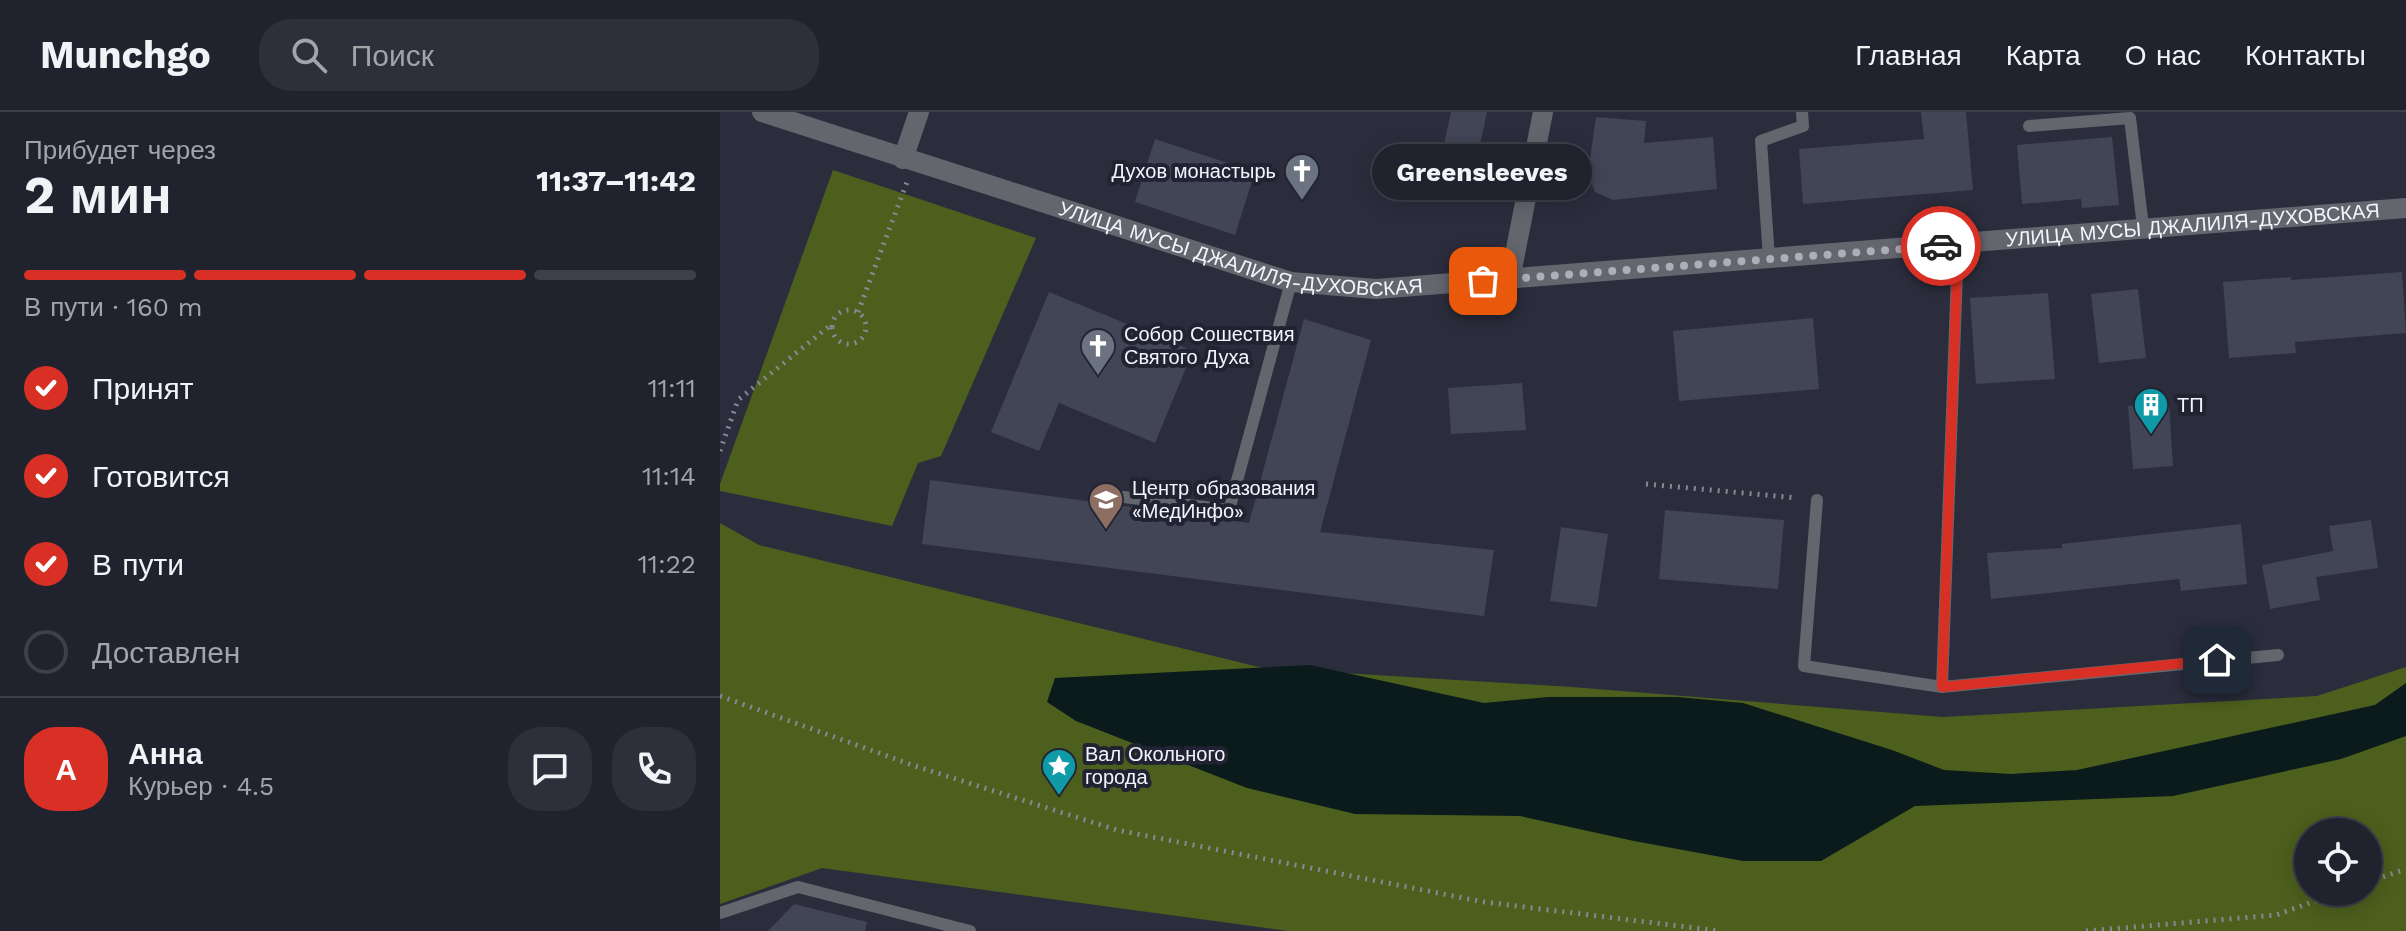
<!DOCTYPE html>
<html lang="ru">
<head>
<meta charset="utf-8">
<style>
  body { margin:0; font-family:"Work Sans",sans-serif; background:#2d2f3a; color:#f1f3f6; height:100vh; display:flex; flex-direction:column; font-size:30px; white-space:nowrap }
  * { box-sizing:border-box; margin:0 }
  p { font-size:26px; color:#a2a4aa }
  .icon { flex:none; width:44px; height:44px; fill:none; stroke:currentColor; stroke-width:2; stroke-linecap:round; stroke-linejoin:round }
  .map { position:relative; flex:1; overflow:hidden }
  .drawer { display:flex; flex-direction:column; background:#20222e; width:720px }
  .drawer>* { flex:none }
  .controls { position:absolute; left:1574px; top:706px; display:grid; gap:16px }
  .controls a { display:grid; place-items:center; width:88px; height:88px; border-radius:50%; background:#20222e; box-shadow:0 4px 20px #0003,0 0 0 2px #3d3f4a; font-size:40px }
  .pin { position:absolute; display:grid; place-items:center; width:68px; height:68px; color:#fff; margin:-34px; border-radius:16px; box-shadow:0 4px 12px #0006 }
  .courier { position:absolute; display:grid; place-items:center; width:80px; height:80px; margin:-40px; border:6px solid #d93025; border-radius:50%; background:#fff; color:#222; box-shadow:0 2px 10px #0007 }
  .bubble { position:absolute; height:56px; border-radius:28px; background:#20222e; box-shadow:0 4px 20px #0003,0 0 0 2px #3d3f4a; font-size:26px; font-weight:700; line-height:56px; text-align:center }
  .headline em { font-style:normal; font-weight:700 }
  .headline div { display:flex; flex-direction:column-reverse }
  .headline { display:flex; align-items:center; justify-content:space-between; height:136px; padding:0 24px }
  h1 { font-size:52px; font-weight:700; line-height:60px }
  .bar { display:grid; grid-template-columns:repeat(4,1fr); gap:12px 8px; align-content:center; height:96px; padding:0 24px }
  .bar i { height:10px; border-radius:6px; background:#3d3f4a }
  .bar .on { background:#d93025 }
  .bar p { grid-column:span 4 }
  .line { display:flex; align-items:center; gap:20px; padding:0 24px; border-top:2px solid #3d3f4a }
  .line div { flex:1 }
  .round { display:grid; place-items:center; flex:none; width:84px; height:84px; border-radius:32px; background:#2d2f3a }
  ol { padding:0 24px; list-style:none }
  li { display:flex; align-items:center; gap:24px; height:88px }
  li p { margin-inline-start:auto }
  li .icon { padding:8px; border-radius:50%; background:#d93025; color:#fff; stroke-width:4 }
  li:last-child { color:#a2a4aa }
  li i { width:44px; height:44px; border:4px solid #3d3f4a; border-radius:50% }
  header { display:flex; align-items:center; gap:48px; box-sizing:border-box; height:112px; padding:0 40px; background:#20222e; border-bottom:2px solid #3d3f4a }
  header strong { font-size:38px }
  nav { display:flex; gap:44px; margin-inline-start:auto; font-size:28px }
  .search { width:560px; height:72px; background:#2d2f3a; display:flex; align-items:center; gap:20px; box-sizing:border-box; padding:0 28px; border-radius:32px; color:#a2a4aa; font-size:30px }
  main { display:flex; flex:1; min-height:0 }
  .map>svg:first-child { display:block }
  .green { fill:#4c5f1d; fill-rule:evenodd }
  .water { fill:#0b1a1b }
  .building { fill:#424556 }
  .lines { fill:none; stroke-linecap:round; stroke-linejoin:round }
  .path { stroke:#878995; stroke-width:5; stroke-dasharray:2 6; stroke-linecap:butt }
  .service { stroke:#64666e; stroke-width:12 }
  .minor { stroke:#64666e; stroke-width:20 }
  .tertiary { stroke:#64666e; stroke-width:20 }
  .done { stroke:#adaeba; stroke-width:8; stroke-dasharray:0 14.4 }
  .route { stroke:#d93025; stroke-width:10 }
  .labels { text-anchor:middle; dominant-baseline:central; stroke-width:8; stroke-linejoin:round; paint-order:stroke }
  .poi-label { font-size:20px; fill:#f3f4fd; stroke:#212333; text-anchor:start }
  .street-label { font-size:20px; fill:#f3f4fd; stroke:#212333 }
</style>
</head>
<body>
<header>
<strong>Munchgo</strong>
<div class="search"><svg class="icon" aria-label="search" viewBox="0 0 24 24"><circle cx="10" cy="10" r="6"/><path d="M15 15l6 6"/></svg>Поиск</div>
<nav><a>Главная</a><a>Карта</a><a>О нас</a><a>Контакты</a></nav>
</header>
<main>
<section class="drawer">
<div class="headline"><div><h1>2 мин</h1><p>Прибудет через</p></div><em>11:37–11:42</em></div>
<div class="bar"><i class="on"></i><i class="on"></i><i class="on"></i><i></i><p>В пути · 160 m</p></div>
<ol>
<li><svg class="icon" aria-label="check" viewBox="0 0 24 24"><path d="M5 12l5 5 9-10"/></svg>Принят<p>11:11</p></li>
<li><svg class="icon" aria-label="check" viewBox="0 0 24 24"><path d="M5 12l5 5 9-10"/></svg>Готовится<p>11:14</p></li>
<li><svg class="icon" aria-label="check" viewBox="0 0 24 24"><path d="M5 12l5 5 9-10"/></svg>В пути<p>11:22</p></li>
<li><i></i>Доставлен</li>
</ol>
<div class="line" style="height:144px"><b class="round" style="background:#d93025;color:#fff">А</b><div><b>Анна</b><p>Курьер · 4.5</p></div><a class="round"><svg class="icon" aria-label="chat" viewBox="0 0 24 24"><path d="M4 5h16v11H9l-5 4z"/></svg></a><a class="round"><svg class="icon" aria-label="phone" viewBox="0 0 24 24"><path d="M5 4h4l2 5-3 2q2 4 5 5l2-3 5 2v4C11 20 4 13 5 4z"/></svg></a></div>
</section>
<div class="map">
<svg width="1686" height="819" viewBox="0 0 1686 819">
  <rect width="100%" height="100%" fill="#2b2d3d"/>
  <path class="green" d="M113,58l203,68 -95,218 -23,7 -26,63 -172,-35v-7z
    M0,411l39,22 504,123 309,19 371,30 374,-21 89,-29v264h-1118l-466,-63 -102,36zM1588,720h60v60h-60z"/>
  <path class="water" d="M590,553l174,38 64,-6h129l66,6 149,47 52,20 67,4 66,-4 298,-65 31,-22v53l-65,23 -168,37 -258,10 -94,55h-78l-109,-20 -114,-25 -165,-2 -108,-26 -171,-67 -29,-19 8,-24z"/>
  <path class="building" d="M731,0h36l-9,43 -35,-7z
    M1201,0h45l7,78 -170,14 -4,-55 125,-10z
    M876,5l50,4 -2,22 69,-6 4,52 -104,11 -18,-8 -7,-19z
    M1392,25l7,68 -37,3 -1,-9 -59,5 -5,-59z
    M435,27l100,33 -20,63 -100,-33z
    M1682,160l4,61 -111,9 1,11 -67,5 -6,-76 68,-5v3z
    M1418,177l8,69 -47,5 -8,-69z
    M329,180l144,59 -38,92 -96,-40 -20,48 -48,-19z
    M1328,181l7,86 -79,5 -6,-86z
    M1093,206l6,71 -140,12 -6,-70z
    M584,207l67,21 -51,192 174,18 -10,66 -562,-72 8,-64 319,43z
    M802,271l4,47 -75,4 -3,-46z
    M1449,291l4,63 -40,3 -5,-63z
    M945,398l119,10 -6,69 -119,-10z
    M1651,408l7,48 -62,9 4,23 -50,9 -8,-44 71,-14 -4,-25z
    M1521,412l6,60 -66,7 -2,-12 -188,20 -4,-46 75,-5v-4z
    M841,415l47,7 -11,73 -47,-6z
    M74,792l73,18 -2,9h-97z"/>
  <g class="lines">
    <path class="path" d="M112 215a17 17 0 1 1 34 0a17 17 0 1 1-34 0Z
      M138,200l49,-130
      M0,339l18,-51 94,-76
      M926,372l151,14
      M0,584l195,70 202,64 367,72 236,29
      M1648,770l38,-13
      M1366,819l190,-16 64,-23"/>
    <path class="service" d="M1309,14l101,-8 13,109
      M1049,147l-8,-118 42,-15 -1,-14
      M404,385l105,13 62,-228
      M1097,388l-13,166 138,21 336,-32
      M1222,575l16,-442
      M0,801l78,-26 172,44"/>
    <path class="minor" d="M183,47l16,-47
      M790,167l33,-167"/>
    <path class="tertiary" id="s1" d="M42,0l529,170 85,7 1030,-81"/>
  </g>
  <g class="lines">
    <path class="done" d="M763,169l458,-35"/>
    <path class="route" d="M1221,134l17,-1 -16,442 275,-27"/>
  </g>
  <defs>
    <symbol id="church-pin" viewBox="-11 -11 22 30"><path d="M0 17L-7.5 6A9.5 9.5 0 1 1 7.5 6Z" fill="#6b7280" stroke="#212333"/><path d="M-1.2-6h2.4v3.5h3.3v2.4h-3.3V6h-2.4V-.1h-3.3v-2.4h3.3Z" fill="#fff"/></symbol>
    <symbol id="building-pin" viewBox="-11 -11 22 30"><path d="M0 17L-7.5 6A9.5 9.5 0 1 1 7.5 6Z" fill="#0f9aa8" stroke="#212333"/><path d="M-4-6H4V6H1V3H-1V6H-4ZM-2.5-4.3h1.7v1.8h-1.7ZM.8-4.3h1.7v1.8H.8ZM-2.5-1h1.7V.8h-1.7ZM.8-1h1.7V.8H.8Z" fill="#fff"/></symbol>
    <symbol id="university-pin" viewBox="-11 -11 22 30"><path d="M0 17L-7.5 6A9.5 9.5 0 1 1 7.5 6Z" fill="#8d6e63" stroke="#212333"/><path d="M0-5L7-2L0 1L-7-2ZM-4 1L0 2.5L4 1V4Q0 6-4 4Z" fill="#fff"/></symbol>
    <symbol id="sight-pin" viewBox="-11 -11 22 30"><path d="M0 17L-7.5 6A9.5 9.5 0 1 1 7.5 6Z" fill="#0f9aa8" stroke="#212333"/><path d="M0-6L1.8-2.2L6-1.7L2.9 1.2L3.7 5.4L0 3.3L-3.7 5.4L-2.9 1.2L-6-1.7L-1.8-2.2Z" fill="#fff"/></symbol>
  </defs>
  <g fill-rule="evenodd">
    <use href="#church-pin" x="562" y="39" width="40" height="54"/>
    <use href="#church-pin" x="358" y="214" width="40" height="54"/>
    <use href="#building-pin" x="1411" y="273" width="40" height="54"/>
    <use href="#university-pin" x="366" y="368" width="40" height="54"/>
    <use href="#sight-pin" x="319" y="634" width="40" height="54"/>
  </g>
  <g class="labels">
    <g class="poi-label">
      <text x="556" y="59" text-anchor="end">Духов монастырь</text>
      <text x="404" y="222">Собор Сошествия<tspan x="404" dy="23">Святого Духа</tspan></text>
      <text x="1457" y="293">ТП</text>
      <text x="412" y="376">Центр образования<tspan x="412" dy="23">«МедИнфо»</tspan></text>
      <text x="365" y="642">Вал Окольного<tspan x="365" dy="23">города</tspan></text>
    </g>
    <g class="street-label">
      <text stroke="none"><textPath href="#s1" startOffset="1460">УЛИЦА МУСЫ ДЖАЛИЛЯ-ДУХОВСКАЯ</textPath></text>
      <text stroke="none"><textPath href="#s1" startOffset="500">УЛИЦА МУСЫ ДЖАЛИЛЯ-ДУХОВСКАЯ</textPath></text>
    </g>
  </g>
</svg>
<div class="controls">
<a><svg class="icon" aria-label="locate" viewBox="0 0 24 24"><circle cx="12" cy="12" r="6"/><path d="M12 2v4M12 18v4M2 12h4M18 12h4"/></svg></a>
</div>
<div class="pin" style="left:763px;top:169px;background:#ea580c"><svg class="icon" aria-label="bag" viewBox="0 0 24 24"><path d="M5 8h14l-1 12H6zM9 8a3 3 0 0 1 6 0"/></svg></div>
<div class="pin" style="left:1497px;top:548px;background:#1f2937"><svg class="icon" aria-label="home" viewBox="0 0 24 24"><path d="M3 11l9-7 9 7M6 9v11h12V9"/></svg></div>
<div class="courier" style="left:1221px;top:134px"><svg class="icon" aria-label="car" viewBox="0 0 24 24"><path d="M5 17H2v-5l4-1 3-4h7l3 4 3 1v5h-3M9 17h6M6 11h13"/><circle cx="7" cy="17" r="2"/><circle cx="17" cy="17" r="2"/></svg></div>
<div class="bubble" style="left:652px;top:32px;width:220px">Greensleeves</div>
</div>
</main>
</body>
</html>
